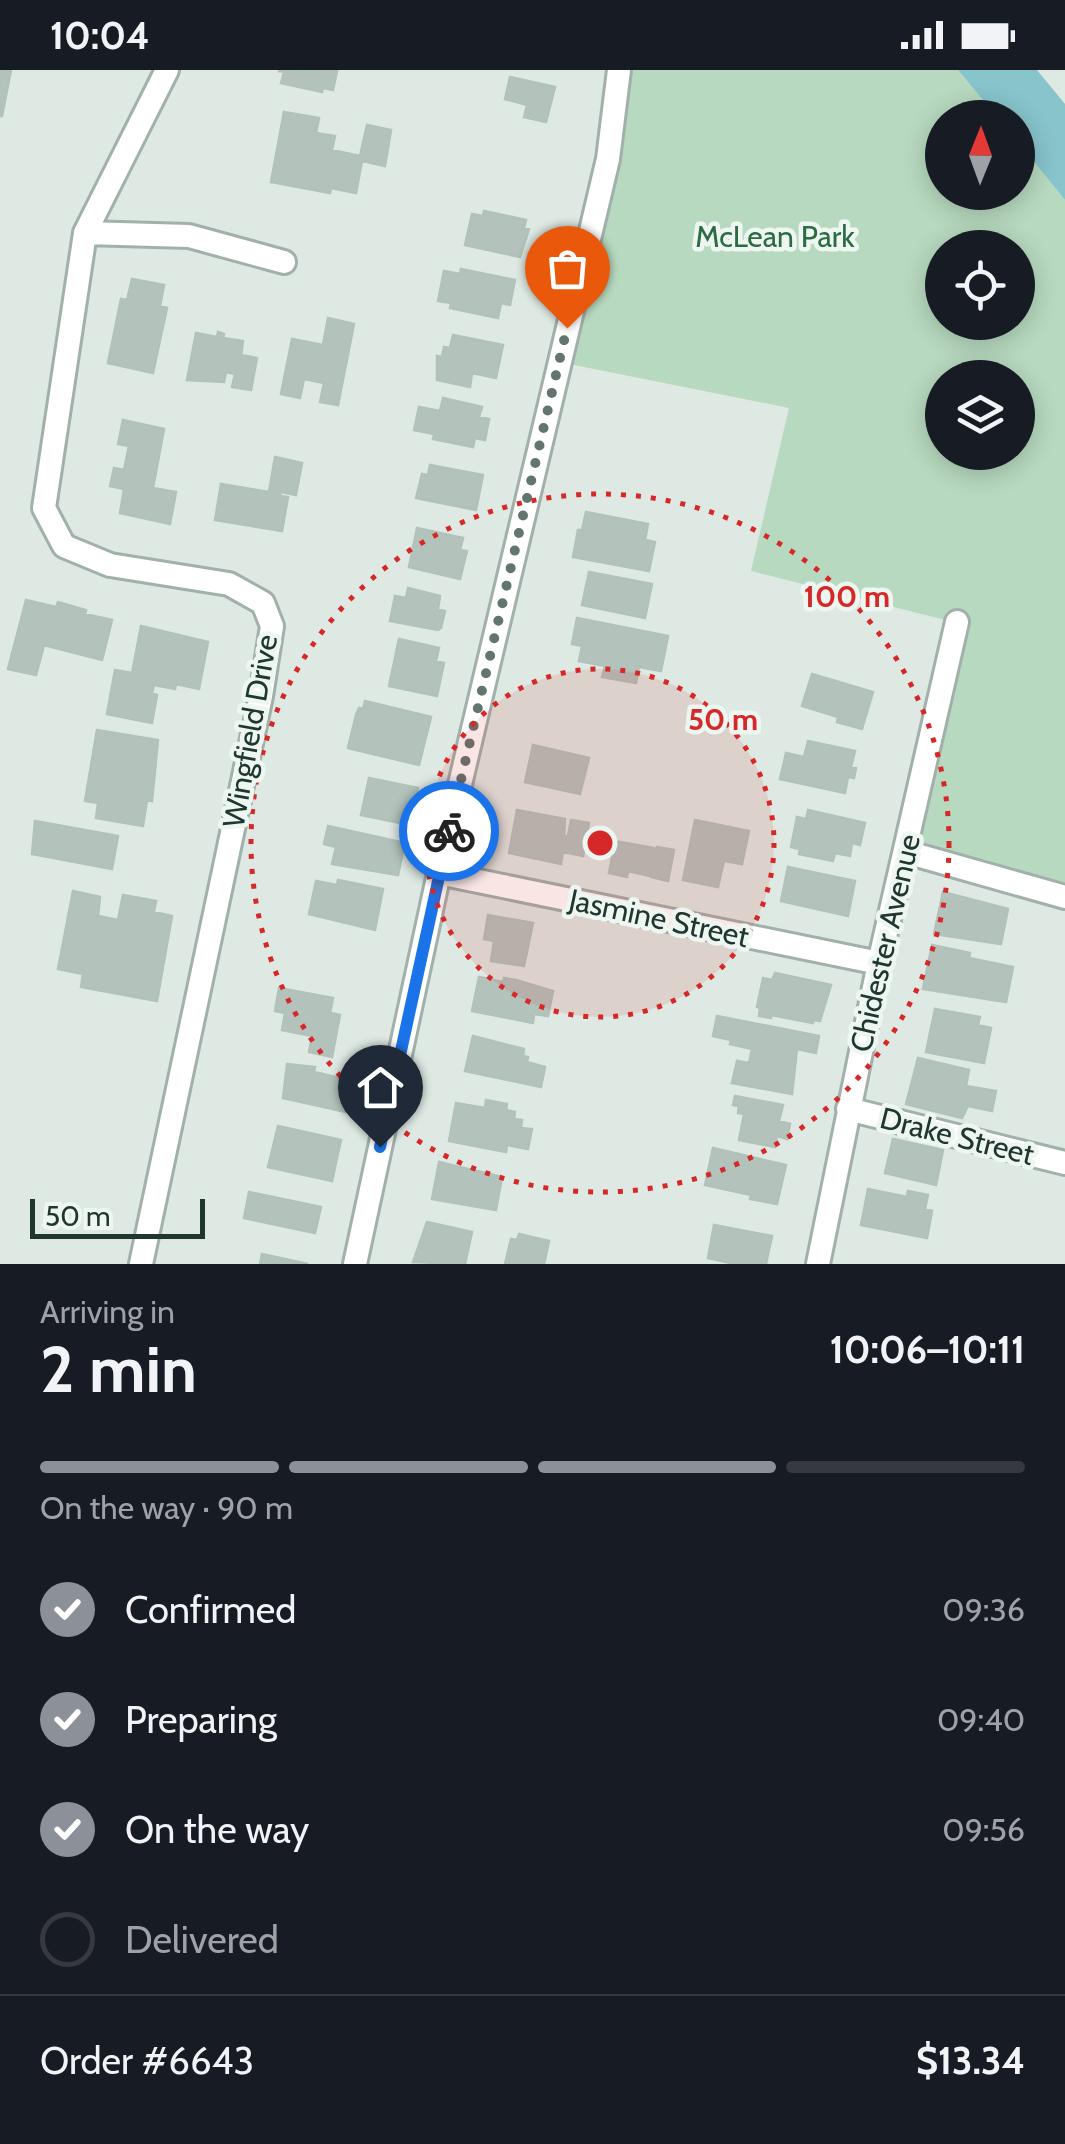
<!DOCTYPE html>
<html lang="en">
<head>
<meta charset="utf-8">
<style>
  body { margin:0; font-family:Cabin,sans-serif; background:#242831; color:#f1f3f6; height:100vh; display:flex; flex-direction:column; font-size:38px; white-space:nowrap }
  * { box-sizing:border-box; margin:0 }
  p { font-size:32px; color:#9ea1a6 }
  .icon { flex:none; width:55px; height:55px; fill:none; stroke:currentColor; stroke-width:2; stroke-linecap:round; stroke-linejoin:round }
  .map { position:relative; height:1194px; overflow:hidden }
  .sheet { display:flex; flex-direction:column; background:#171b24; flex:1 }
  .sheet>* { flex:none }
  .needle { width:65px; rotate:1deg }
  .fabs { position:absolute; left:925px; top:30px; display:grid; gap:20px }
  .fabs a { display:grid; place-items:center; width:110px; height:110px; border-radius:50%; background:#171b24; box-shadow:0 5px 25px #0003; font-size:50px }
  .scale { position:absolute; left:30px; bottom:25px; width:175px; box-sizing:border-box; padding-left:10px; border:5px solid #203730; border-top:0; font-size:28px; line-height:35px; white-space:nowrap; color:#203730; -webkit-text-stroke:8px #eef6f1; paint-order:stroke }
  .pin { position:absolute; display:grid; place-items:center; width:85px; height:85px; color:#fff; margin:-102px -42px; border-radius:50% 50% 50% 0; rotate:-45deg; box-shadow:0 0 10px #0007 }
  .pin .icon { rotate:45deg }
  .courier { position:absolute; display:grid; place-items:center; width:100px; height:100px; margin:-50px; border:8px solid #1a73e8; border-radius:50%; background:#fff; color:#222; box-shadow:0 2px 12px #0007 }
  .headline em { font-style:normal; font-weight:700 }
  .headline div { display:flex; flex-direction:column-reverse }
  .headline { display:flex; align-items:center; justify-content:space-between; height:170px; padding:0 40px }
  h1 { font-size:65px; font-weight:700; line-height:75px }
  .bar { display:grid; grid-template-columns:repeat(4,1fr); gap:15px 10px; align-content:center; height:120px; padding:0 40px }
  .bar i { height:12px; border-radius:8px; background:#363941 }
  .bar .current { background:#8c9099 }
  .bar p { grid-column:span 4 }
  .line { display:flex; align-items:center; gap:25px; padding:0 40px; border-top:2px solid #363941 }
  .line div { flex:1 }
  ol { padding:0 40px; list-style:none }
  li { display:flex; align-items:center; gap:30px; height:110px }
  li p { margin-inline-start:auto }
  li .icon { padding:10px; border-radius:50%; background:#8c9099; color:#fff; stroke-width:4 }
  li:last-child { color:#9ea1a6 }
  li i { width:55px; height:55px; border:5px solid #363941; border-radius:50% }
  .status { display:flex; justify-content:space-between; align-items:center; height:70px; padding:0 50px; background:#171b24; direction:ltr }
  .status svg { height:28px; fill:currentColor }
  .map>svg:first-child { display:block }
  .green { fill:#b7d9bf; fill-rule:evenodd }
  .water { fill:#87c4cc }
  .building { fill:#b3c3bc; stroke:#b1c2ba; stroke-width:2.5 }
  .lines { fill:none; stroke-linecap:round; stroke-linejoin:round }
  .street-casing { stroke:#a1b0aa; stroke-width:28 }
  .street { stroke:#fff; stroke-width:22 }
  .done { stroke:#62756f; stroke-width:10; stroke-dasharray:0 18 }
  .route { stroke:#1a73e8; stroke-width:12 }
  .ring { fill:none; stroke:#d62828; stroke-width:5; stroke-dasharray:5 10 }
  .labels { text-anchor:middle; dominant-baseline:central; stroke-width:9; stroke-linejoin:round; paint-order:stroke }
  .park-label { font-size:30px; fill:#2c6c42; stroke:#eef6f1 }
  .street-label { font-size:30px; fill:#203730; stroke:#eef6f1 }
  .centre { fill:#d62828; stroke:#eef6f1; stroke-width:5 }
  .ring-label { font-size:30px; text-anchor:middle; font-weight:bold; fill:#d62828; stroke:#eef6f1; stroke-width:9; stroke-linejoin:round; paint-order:stroke }
</style>
</head>
<body>
<div class="status"><b>10:04</b><svg viewBox="0 0 49 12"><path d="M0 12V9h3v3zM5 12V6h3v6zM10 12V3h3v9zM15 12V0h3v12zM26 1h20v11H26zM47 4h2v5h-2z"/></svg></div>
<div class="map">
<svg width="1065" height="1194" viewBox="0 0 1065 1194">
  <rect width="100%" height="100%" fill="#dee9e3"/>
  <path class="green" d="M619,0h339l39,47 -55,1v74h76v-50l47,58v697l-159,-45 51,-229 -206,-52 38,-163 -230,-46zM942,178h76v74h-76zM942,308h76v74h-76z"/>
  <path class="water" d="M958,0h79l28,34v96l-47,-58v-24l-21,-1z"/>
  <path class="building" d="M0,0h11l-9,46h-2z
    M278,1l53,-1 6,1 -4,19 -10,-2 -1,4 -41,-9 3,-11z
    M510,7l45,10 -9,35 -22,-5 3,-12 -22,-6z
    M284,42l35,6 -3,15 19,3 -3,14 28,6 7,-31 24,5 -6,36 -23,-5 -6,32 -25,-5 -1,5 -59,-11z
    M484,141l42,9 -2,8 5,1 -9,28 -55,-12 7,-31 11,2z
    M461,199l54,11 -5,25 -9,-2 -3,15 -48,-10 1,-5 -13,-2 6,-30 16,3z
    M132,209l32,6 -4,21 7,2 -14,65 -45,-10 13,-64 6,1z
    M328,248l26,6 -16,81 -18,-3 4,-19 -20,-4 -4,19 -19,-4 11,-55 31,6z
    M218,262l6,2 -1,4 20,3 -2,14 16,3 -6,32 -19,-3 3,-13 -9,-2 -2,10 -37,-2 9,-47 21,4z
    M453,265l50,10 -7,33 -24,-5 -2,14 -33,-7v-24l5,1 2,-10 6,1z
    M443,328l39,9 -3,10 10,2 -4,21 -10,-2 -2,9 -40,-8 1,-5 -20,-4 5,-23 21,4z
    M123,350l41,9 -11,59 23,4 -6,32 -50,-11 4,-24 -14,-3 4,-18 10,2 5,-24 -11,-2z
    M275,387l27,6 -6,32 -15,-3 -1,4 8,1 -6,34 -67,-11 6,-36 48,8z
    M430,395l53,10 -7,35 -60,-12 6,-24 6,1z
    M586,442l62,12 -3,16 10,2 -6,29 -76,-14 5,-27h4z
    M417,458l46,10 -3,12 7,1 -7,28 -51,-12z
    M589,502l63,12 -7,34 -63,-13z
    M408,518l32,8 -2,13 7,2 -4,17 -3,2 -48,-9 5,-25 11,2z
    M26,530l30,7 2,-5 28,8 -1,4 27,6 -10,40 -58,-15 -8,30 -28,-6z
    M577,548l91,18 -7,35 -22,-4 -3,16 -34,-6 3,-11 -26,-5 3,-15 -10,-2z
    M141,556l67,16 -9,47 -23,-5 -1,5 -21,-4 -2,8 5,2 -5,28 -45,-9 8,-44 17,3z
    M399,569l40,9 -3,13 8,2 -7,33 -48,-10z
    M812,604l61,18 -11,37 -25,-7 1,-5 -36,-11z
    M365,631l66,16 -12,48 -71,-17 8,-33 3,-7 4,1z
    M97,660l61,10 -6,61 -5,-1 -4,26 -47,-8 2,-15 -13,-2z
    M808,671l47,10 -4,16 5,1 -2,10 -6,-1 -3,16 -65,-14 6,-26 18,4z
    M533,675l56,13 -9,36 -55,-12z
    M369,708l49,10 -8,37 -49,-10z
    M517,740l48,9 -1,17h4l3,-16 18,3 -6,33 -20,-4 -2,12 -52,-11z
    M808,740l57,13 -5,22 -8,-2 -2,13 -15,-3 -2,8 -34,-7 1,-5 -9,-2 6,-30 9,2z
    M695,750l54,11 -7,33 -18,-3 -6,26 -35,-7z
    M35,751l83,15 -6,33 -80,-15z
    M328,756l77,17 -7,32 -66,-11 4,-17 -12,-3z
    M615,771l39,7 1,9 2,-10 17,3 -6,31 -17,-4v-10l-1,9 -22,-5 -1,6 -18,-4z
    M788,797l67,14 -7,35 -67,-15z
    M338,810l45,9 -8,41 -66,-16 7,-33 21,4z
    M73,821l27,6 -2,19 20,4 5,-25 33,6 -2,11 18,4 -15,85 -76,-14 2,-13 -25,-5z
    M943,822l65,17 -7,35 -67,-10z
    M488,845l45,8 -9,43 -33,-5 3,-20 -10,-2z
    M932,875l38,8 -1,5 44,9 -7,35 -83,-13z
    M775,903l56,12 -11,36 -6,-1 -1,3 -42,-8v3l-12,-2 1,-8 -3,-1 6,-29 9,2z
    M479,907l24,5 1,-4 12,2 37,11 -5,25 -14,-2 -1,9 -61,-12z
    M279,918l54,10 -3,15 10,2 -8,42 -23,-5 3,-16 -30,-6 3,-17 -10,-2z
    M935,939l45,8 -2,8 13,3 -7,35 -58,-11z
    M717,946l102,20 -3,17 -19,-4 -5,45 -60,-11 5,-22 12,2 3,-14 -22,-5 1,-4 -18,-4z
    M473,966l51,13 -1,7 5,1 -1,5 18,5 -4,20 -76,-16z
    M918,988l51,12 -3,16 30,5 -4,20 -24,-5 -6,12 -56,-14z
    M287,994l28,3 -1,5 39,9 -7,31 -63,-14z
    M735,1026l48,9 -4,16 11,3 -3,15 -10,-3 -2,11 -36,-7 5,-26 -6,-1 1,-7 -6,-1z
    M486,1030l21,4 -1,6 9,2 -1,7 8,1 -1,8 11,1 -4,20 -21,-4 -1,7 -57,-11 7,-38 29,5z
    M278,1056l63,14 -9,41 -64,-14z
    M893,1069l50,11 -7,35 -51,-12z
    M713,1078l73,17 -9,39 -27,-5 1,-4 -46,-10z
    M439,1092l63,15 -6,33 -64,-11z
    M868,1119l39,8 1,-6 20,4 -3,14 7,2 -5,27 -66,-13z
    M249,1122l72,15 -6,26 -71,-15z
    M427,1152l45,10 -7,32 -52,-2z
    M714,1155l58,11 -6,28h-31l-27,-6z
    M519,1164l30,7 -5,23h-39l6,-25 6,1z
    M262,1184l46,10h-48z"/>
  <g class="lines">
    <defs>
      <path id="street" d="M85,163l104,3 95,26
        M906,782l159,45
        M439,803l440,90
        M848,1039l217,54
        M141,1194l120,-568 11,-70 -9,-23 -34,-19 -119,-19 -46,-19 -20,-38 41,-275 82,-163
        M355,1194l84,-391 169,-714 11,-89
        M818,1194l61,-301 78,-341"/>
    </defs>
    <use href="#street" class="street-casing"/>
    <use href="#street" class="street"/>
  </g>
  <g class="lines">
    <path class="done" d="M449,761l118,-503"/>
    <path class="route" d="M380,1077l69,-316"/>
  </g>
  <circle cx="600" cy="773" r="174" fill="#d62828" fill-opacity=".12"/>
  <g class="ring">
    <circle cx="600" cy="773" r="174"/>
    <circle cx="600" cy="773" r="349"/>
  </g>
  <g class="labels">
    <g class="park-label">
      <text x="775" y="166">McLean Park</text>
    </g>
    <g class="street-label">
      <text transform="translate(250 661) rotate(-80)">Wingfield Drive</text>
      <text transform="translate(659 848) rotate(12)">Jasmine Street</text>
      <text transform="translate(885 873) rotate(-77)">Chidester Avenue</text>
      <text transform="translate(957 1066) rotate(14)">Drake Street</text>
    </g>
  </g>
  <circle cx="600" cy="773" r="15" class="centre"/>
  <g class="ring-label">
    <text x="847" y="537">100 m</text>
    <text x="723" y="660">50 m</text>
  </g>
</svg>
<div class="fabs">
<a><svg class="needle" viewBox="-14 -14 28 28"><path d="M0-13l5 13h-10z" fill="#e53935"/><path d="M0 13l5-13h-10z" fill="#9ea1a6"/></svg></a>
<a><svg class="icon" aria-label="locate" viewBox="0 0 24 24"><circle cx="12" cy="12" r="6"/><path d="M12 2v4M12 18v4M2 12h4M18 12h4"/></svg></a>
<a><svg class="icon" aria-label="layers" viewBox="0 0 24 24"><path d="M12 4l9 5-9 5-9-5zM3 14l9 5 9-5"/></svg></a>
</div>
<div class="scale">50 m</div>
<div class="pin" style="left:567px;top:258px;background:#ea580c"><svg class="icon" aria-label="bag" viewBox="0 0 24 24"><path d="M5 8h14l-1 12H6zM9 8a3 3 0 0 1 6 0"/></svg></div>
<div class="pin" style="left:380px;top:1077px;background:#1f2937"><svg class="icon" aria-label="home" viewBox="0 0 24 24"><path d="M3 11l9-7 9 7M6 9v11h12V9"/></svg></div>
<div class="courier" style="left:449px;top:761px"><svg class="icon" aria-label="bike" viewBox="0 0 24 24"><circle cx="6" cy="16" r="4"/><circle cx="18" cy="16" r="4"/><path d="M6 16l4-8h5l3 8M10 8l3 8H6M13 5h3"/></svg></div>
</div>
<section class="sheet">
<div class="headline"><div><h1>2 min</h1><p>Arriving in</p></div><em>10:06–10:11</em></div>
<div class="bar"><i class="current"></i><i class="current"></i><i class="current"></i><i></i><p>On the way · 90 m</p></div>
<ol>
<li><svg class="icon" aria-label="check" viewBox="0 0 24 24"><path d="M5 12l5 5 9-10"/></svg>Confirmed<p>09:36</p></li>
<li><svg class="icon" aria-label="check" viewBox="0 0 24 24"><path d="M5 12l5 5 9-10"/></svg>Preparing<p>09:40</p></li>
<li><svg class="icon" aria-label="check" viewBox="0 0 24 24"><path d="M5 12l5 5 9-10"/></svg>On the way<p>09:56</p></li>
<li><i></i>Delivered</li>
</ol>
<div class="line" style="height:130px"><div>Order #6643</div><b>$13.34</b></div>
</section>
</body>
</html>
